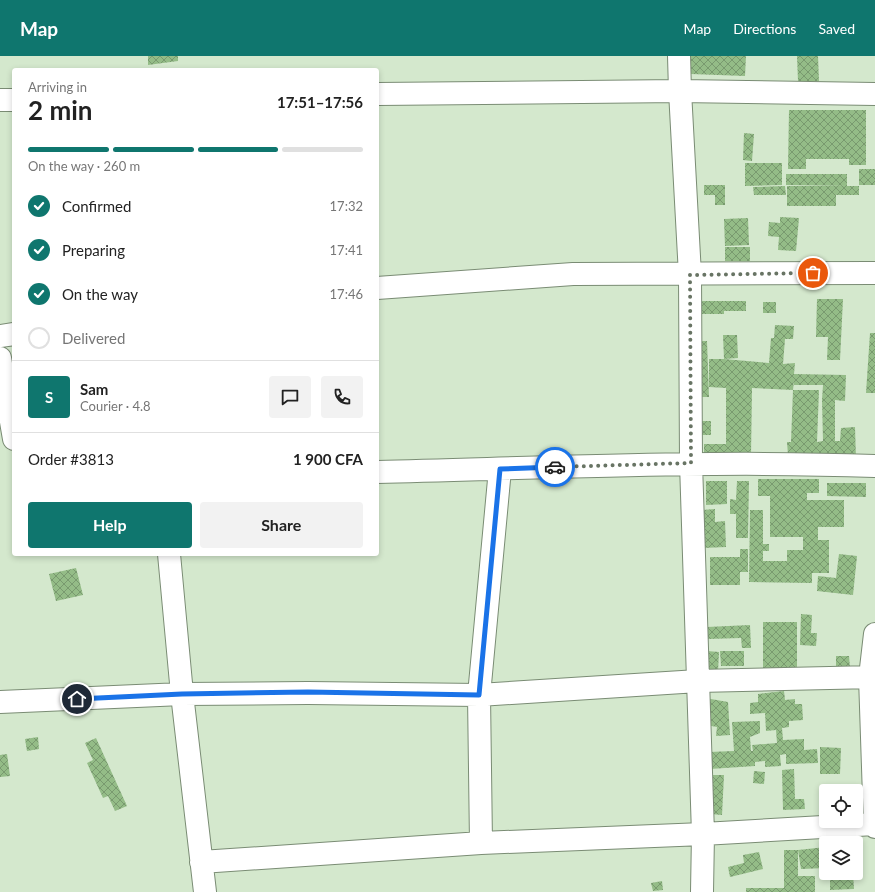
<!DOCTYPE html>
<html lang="en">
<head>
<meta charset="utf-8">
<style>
  body { margin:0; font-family:Lato,sans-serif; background:#f2f2f2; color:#222; height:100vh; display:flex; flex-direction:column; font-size:15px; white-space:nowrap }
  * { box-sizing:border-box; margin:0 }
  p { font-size:13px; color:#767676 }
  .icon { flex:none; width:22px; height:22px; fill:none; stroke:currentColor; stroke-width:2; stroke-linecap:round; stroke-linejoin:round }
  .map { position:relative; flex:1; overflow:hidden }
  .details { position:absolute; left:12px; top:12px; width:367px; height:488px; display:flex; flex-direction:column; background:#fff; border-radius:4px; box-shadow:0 2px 6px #0003 }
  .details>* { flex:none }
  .buttons { position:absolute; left:819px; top:728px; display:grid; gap:8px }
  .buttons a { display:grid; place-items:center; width:44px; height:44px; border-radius:4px; background:#fff; box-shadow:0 2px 6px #0003; font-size:20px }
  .pin { position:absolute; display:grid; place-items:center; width:34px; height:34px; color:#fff; margin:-17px; border:2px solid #fff; border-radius:50%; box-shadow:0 1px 4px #0007 }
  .courier { position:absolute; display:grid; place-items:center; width:40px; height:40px; margin:-20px; border:3px solid #1a73e8; border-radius:50%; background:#fff; color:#222; box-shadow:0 1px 5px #0007 }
  .headline em { font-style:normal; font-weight:700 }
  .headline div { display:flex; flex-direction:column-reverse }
  .headline { display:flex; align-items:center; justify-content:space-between; height:68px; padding:0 16px }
  h1 { font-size:26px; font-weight:700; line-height:30px }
  .bar { display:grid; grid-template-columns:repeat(4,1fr); gap:6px 4px; align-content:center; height:48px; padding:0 16px }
  .bar i { height:5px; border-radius:3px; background:#e0e0e0 }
  .bar .selected { background:#0f766e }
  .bar p { grid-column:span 4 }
  .line { display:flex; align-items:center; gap:10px; padding:0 16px; border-top:1px solid #e0e0e0 }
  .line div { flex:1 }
  .round { display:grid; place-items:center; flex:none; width:42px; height:42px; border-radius:4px; background:#f2f2f2 }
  ol { padding:0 16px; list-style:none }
  li { display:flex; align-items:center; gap:12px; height:44px }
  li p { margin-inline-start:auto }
  li .icon { padding:4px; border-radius:50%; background:#0f766e; color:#fff; stroke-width:4 }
  li:last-child { color:#767676 }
  li i { width:22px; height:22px; border:2px solid #e0e0e0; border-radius:50% }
  .action { display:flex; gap:8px; margin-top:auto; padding:8px 16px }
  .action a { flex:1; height:46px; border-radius:4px; background:#0f766e; color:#fff; font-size:16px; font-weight:700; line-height:46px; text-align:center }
  .action a+a { background:#f2f2f2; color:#222 }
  header { display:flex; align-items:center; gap:24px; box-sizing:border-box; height:56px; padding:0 20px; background:#0f766e; color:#fff }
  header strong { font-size:19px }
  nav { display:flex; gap:22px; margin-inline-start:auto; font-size:14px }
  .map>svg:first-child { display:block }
  .building { fill:url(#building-cross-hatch) }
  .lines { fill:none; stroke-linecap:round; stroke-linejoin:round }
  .minor-casing { stroke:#7a8c74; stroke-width:24 }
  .minor { stroke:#fff; stroke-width:22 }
  .done { stroke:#687464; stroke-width:4; stroke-dasharray:0 7.2 }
  .route { stroke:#1a73e8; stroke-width:5 }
</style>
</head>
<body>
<header>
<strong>Map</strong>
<nav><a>Map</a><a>Directions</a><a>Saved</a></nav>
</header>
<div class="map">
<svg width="875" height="836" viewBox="0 0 875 836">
  <defs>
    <pattern id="building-cross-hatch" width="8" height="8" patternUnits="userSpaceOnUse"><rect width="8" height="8" fill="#94bc87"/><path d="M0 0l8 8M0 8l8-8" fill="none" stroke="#799a6f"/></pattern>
  </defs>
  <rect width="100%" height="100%" fill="#d4e8cd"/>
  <path class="building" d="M148,0h30v5l-30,4z
    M691,0h55l-1,20 -54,-2z
    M797,0h21l1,25h-21z
    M789,54h77v55h-17v-6h-43v10h-18z
    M744,77l10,1 -2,27 -9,-1z
    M745,107h37v22l-37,1z
    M859,113h16v16h-16z
    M786,118h61v12l-61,-1z
    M704,129h21v20h-10v-10h-11z
    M785,130l1,9h-32l-1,-8z
    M787,130h72v9h-23v11h-49z
    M780,161l19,1 -3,33 -18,-1 1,-13 -11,-1 1,-14 11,1z
    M748,162l1,27 -24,1 -1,-27z
    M725,191h25v14h-25z
    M817,243h26l-3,61h-13l1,-23h-12z
    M697,245h49v10h-22v3h-27z
    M763,246h13v11h-13z
    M775,269l19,1 -1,13h-8l-2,25 12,-1 -1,11 52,1 -1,26 -10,-1v41h5l1,-13 14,-1 1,32 -25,1v-7l-43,2 -1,-13h4l2,-52h26l-2,52 6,-1 -1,-41 1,-15h-29v-4l-1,9 -41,-2 -1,67 -47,1v-12h22v-56l-17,-1v-28h15l45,4 2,-25h3z
    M870,277h5v60h-9z
    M723,279h14l1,23 -14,1z
    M692,285h15l2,56h-16z
    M698,365h13v14h-12z
    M758,423h61v14h-12v7h37v27h-26v13h11v33h-17v10l-63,-1 1,-72h13v34h6v7h-6v10h24v-11h16v-13h-33v-41h-12z
    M706,425h21v23l-21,1z
    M737,425h12l-1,57h-12v-24h-6v-15l6,1z
    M827,427h39v14l-39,-1z
    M715,453v13l10,-1 1,26 -23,1 -1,-38z
    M740,493h8v23h-8v13h-30v-28h30z
    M839,498l18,2 -4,39 -36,-4 1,-15 18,2z
    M76,512l7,27 -27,6 -7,-27z
    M801,558l11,1 -1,18h6l-1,13 -16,-1z
    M763,566h34v47h-34z
    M750,569l1,23h-9l-1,-10 -33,1 -1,-12z
    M707,595l12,1 -1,20h-12z
    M720,595h24v15h-23z
    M836,600h13l1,11h-14z
    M784,635l1,9 10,-1v5h7l1,16 -14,1v6l-7,1 1,12 21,-1v11l13,-1 1,14 -32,1v-10l-6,1 1,11 -16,1v-6l-10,1v4l-45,3 -1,-17 25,-1 -2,-29 28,-1v12l-10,4 1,14h2l-1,-6 25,-2 -1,-13 -10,1 -1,-18 -15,1v-11l8,-1v-8z
    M705,642l23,4 2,33 -14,1 1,-9 -11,-2z
    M38,681l1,12 -12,2 -2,-12z
    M96,682l31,68 -12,5 -7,-15 -5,2 -16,-35 6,-3 -8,-17z
    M820,691l21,1 -1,26h-20z
    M7,698l3,22 -10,1v-22z
    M794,713l1,30h9l1,10 -22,1 -1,-40z
    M754,715l11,1 -1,12 -11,-1z
    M711,719h13l-2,40 -12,-1z
    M826,791v21l-25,1 -3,-19z
    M784,794h14v26h17v16h-69v-4h38z
    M759,796l4,17 -33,8 -2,-10 16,-4 -1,-8z
    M830,817h23l1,16 -24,1z
    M662,825l1,9 -10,1 -2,-8z"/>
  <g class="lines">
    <defs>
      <path id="minor" d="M679,0l1,35 10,184 1,188 12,371 -1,58
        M377,38l303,-3 195,3
        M0,44h14
        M377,232l196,-14 302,-1
        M0,280l14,-2
        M0,302l14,81
        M377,416c166,-4 332,-12 498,-6
        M169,498l13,140 23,198
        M875,578l-5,43 5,150
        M0,646l182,-8 126,-1 171,2 219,-14 177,-4
        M481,787l-2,-148 21,-226
        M201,806l280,-19 222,-9 172,-10"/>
    </defs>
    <use href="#minor" class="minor-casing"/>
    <use href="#minor" class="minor"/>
  </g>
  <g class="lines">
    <path class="done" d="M555,411l136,-4 -1,-188 123,-2"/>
    <path class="route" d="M77,643l105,-5 126,-2 171,3 21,-226 55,-2"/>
  </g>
</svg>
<div class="buttons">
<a><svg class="icon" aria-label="locate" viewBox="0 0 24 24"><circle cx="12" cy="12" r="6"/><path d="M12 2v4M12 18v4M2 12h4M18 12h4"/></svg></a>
<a><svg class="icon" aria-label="layers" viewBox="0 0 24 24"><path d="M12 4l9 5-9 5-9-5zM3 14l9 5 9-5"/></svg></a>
</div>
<div class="pin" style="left:813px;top:217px;background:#ea580c"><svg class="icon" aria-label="bag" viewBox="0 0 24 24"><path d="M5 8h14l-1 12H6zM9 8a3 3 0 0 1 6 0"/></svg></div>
<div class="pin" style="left:77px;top:643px;background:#1f2937"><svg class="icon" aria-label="home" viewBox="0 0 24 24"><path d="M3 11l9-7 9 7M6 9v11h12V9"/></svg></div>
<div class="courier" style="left:555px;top:411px"><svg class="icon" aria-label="car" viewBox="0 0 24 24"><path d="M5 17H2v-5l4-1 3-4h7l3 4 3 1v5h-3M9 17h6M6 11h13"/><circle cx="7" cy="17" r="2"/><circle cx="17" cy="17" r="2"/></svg></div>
<section class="details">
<div class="headline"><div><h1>2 min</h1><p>Arriving in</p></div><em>17:51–17:56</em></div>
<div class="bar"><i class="selected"></i><i class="selected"></i><i class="selected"></i><i></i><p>On the way · 260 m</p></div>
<ol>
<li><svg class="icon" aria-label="check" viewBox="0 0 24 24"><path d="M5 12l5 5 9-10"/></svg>Confirmed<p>17:32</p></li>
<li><svg class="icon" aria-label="check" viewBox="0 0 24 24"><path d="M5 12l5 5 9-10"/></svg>Preparing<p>17:41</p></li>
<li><svg class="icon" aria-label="check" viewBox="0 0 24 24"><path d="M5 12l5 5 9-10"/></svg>On the way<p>17:46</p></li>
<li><i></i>Delivered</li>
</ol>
<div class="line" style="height:72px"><b class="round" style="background:#0f766e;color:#fff">S</b><div><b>Sam</b><p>Courier · 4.8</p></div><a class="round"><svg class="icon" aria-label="chat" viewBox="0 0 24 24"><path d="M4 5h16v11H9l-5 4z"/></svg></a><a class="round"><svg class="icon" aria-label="phone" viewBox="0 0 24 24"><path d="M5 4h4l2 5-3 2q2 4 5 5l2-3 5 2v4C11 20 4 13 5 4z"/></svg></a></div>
<div class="line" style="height:52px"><div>Order #3813</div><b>1 900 CFA</b></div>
<div class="action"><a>Help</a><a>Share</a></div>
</section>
</div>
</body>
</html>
